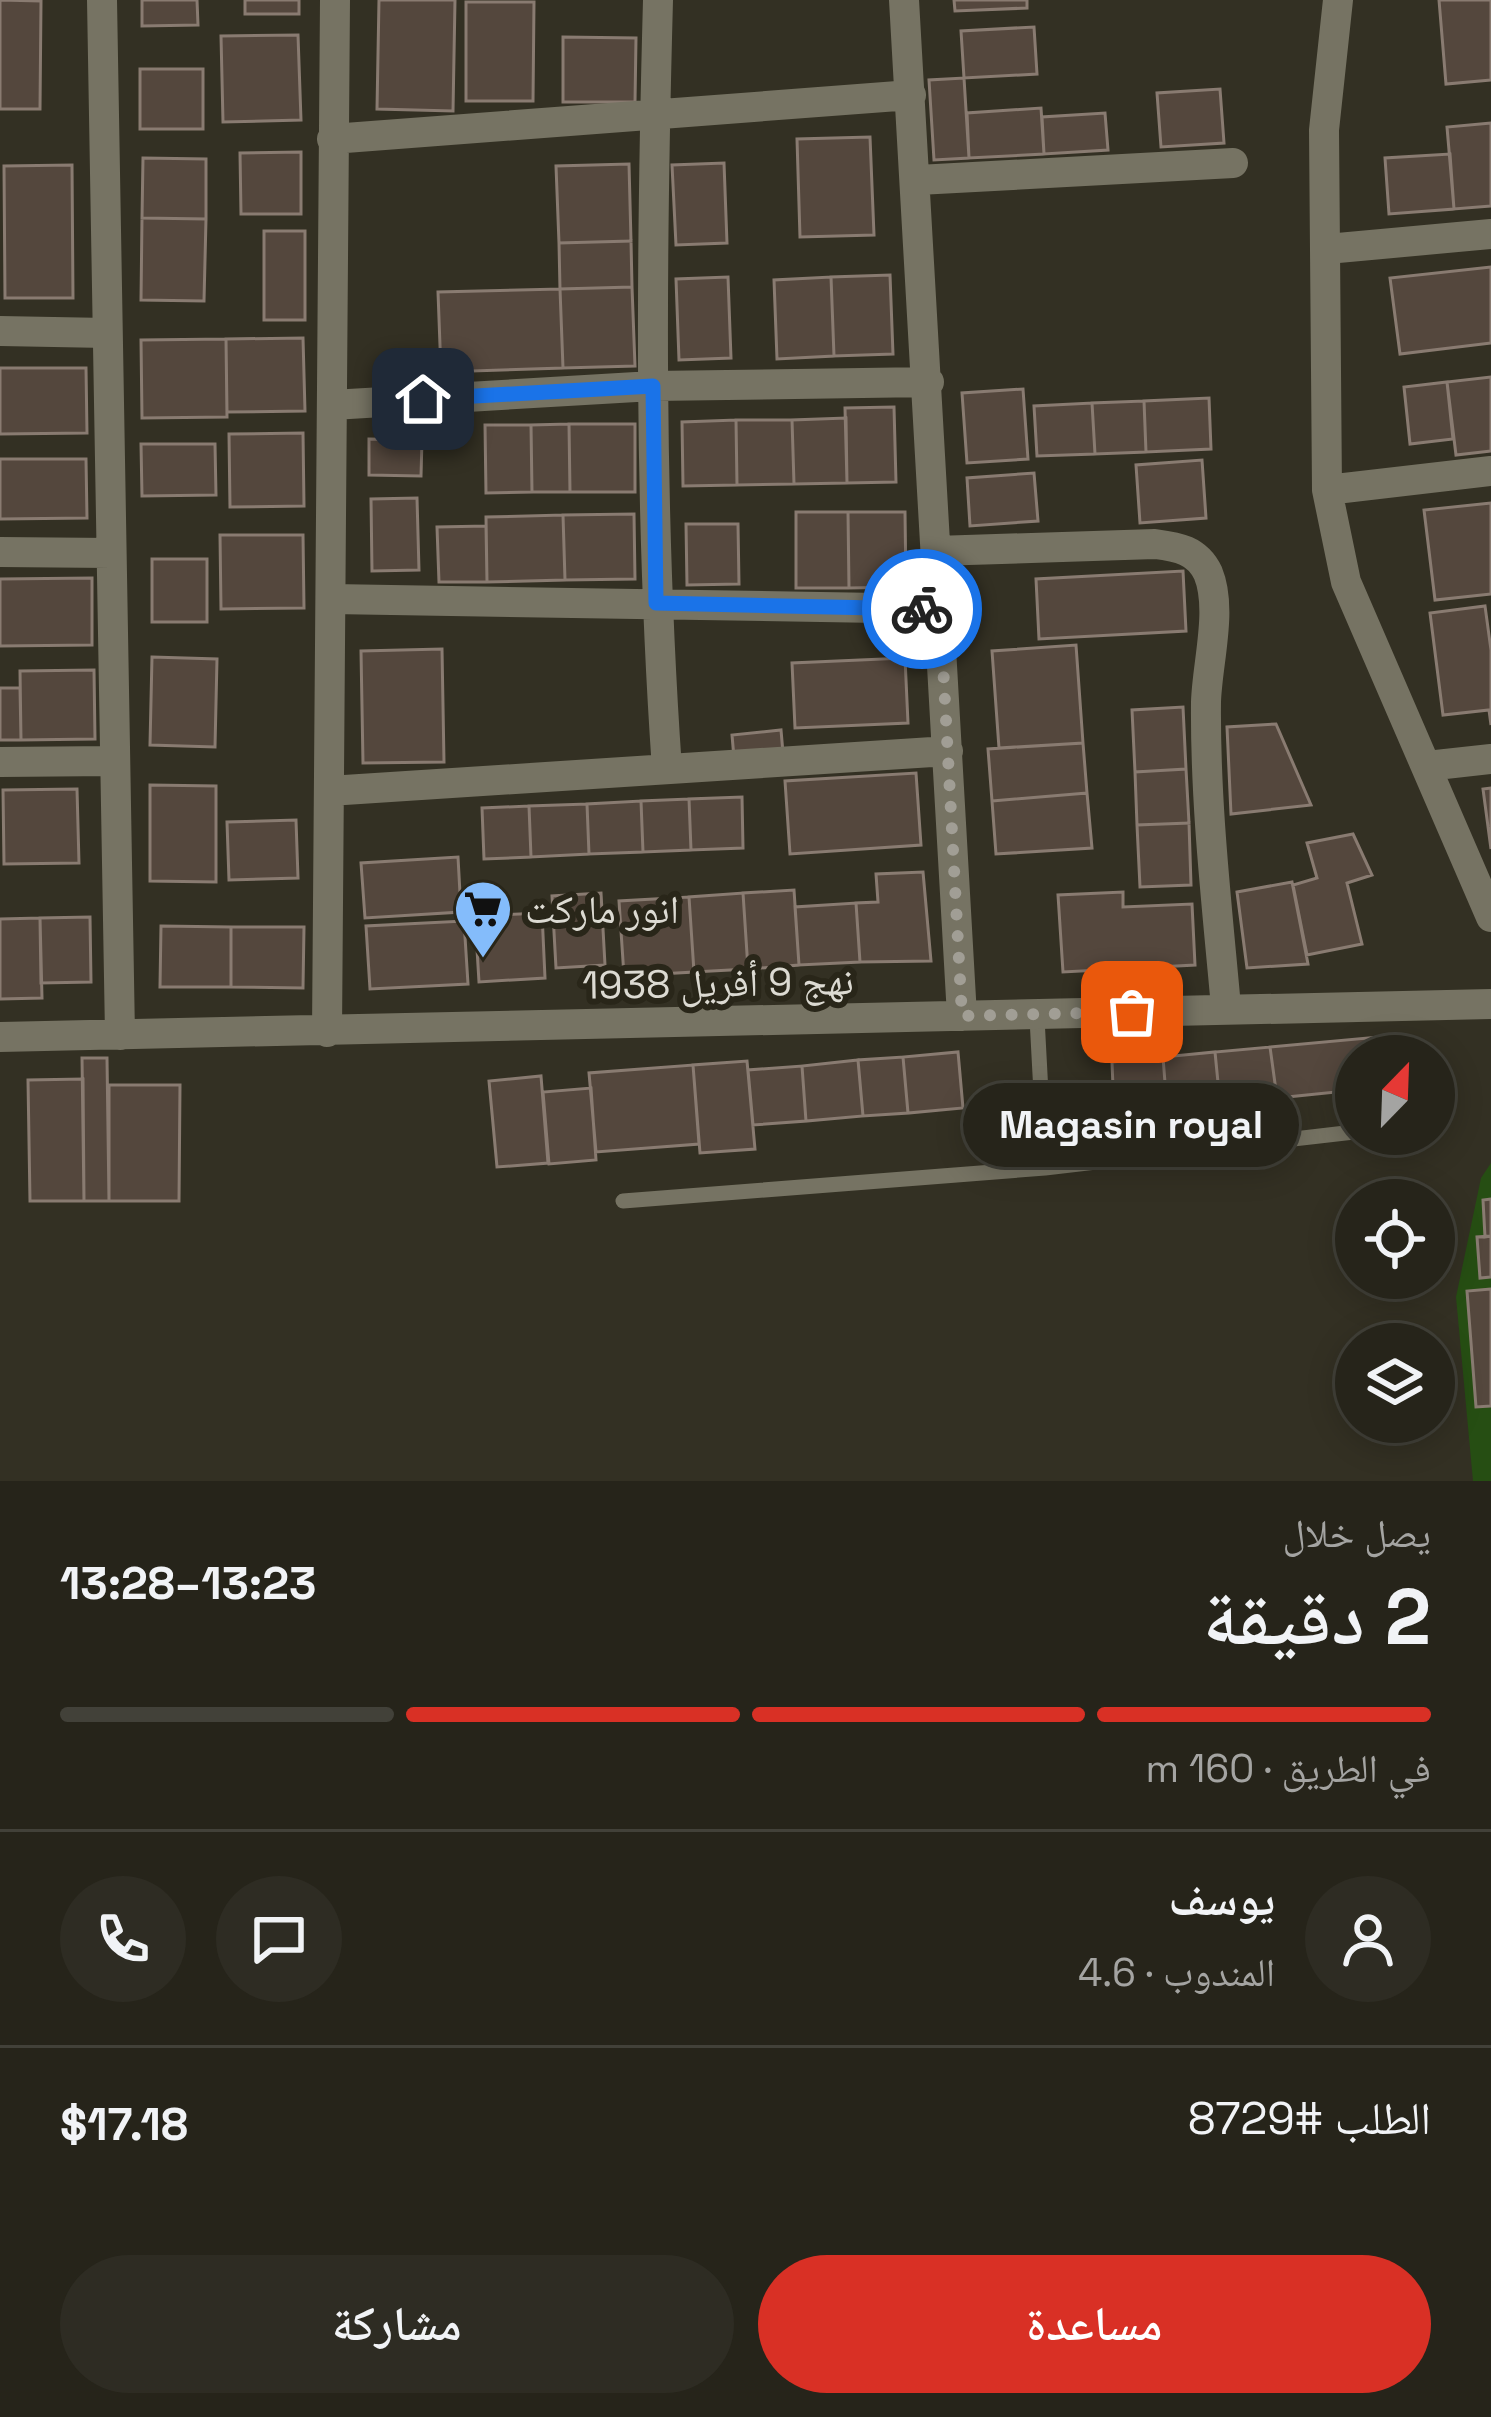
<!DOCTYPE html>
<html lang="ar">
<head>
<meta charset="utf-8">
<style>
  body { margin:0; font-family:"Space Grotesk","Noto Naskh Arabic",sans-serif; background:#2e2c23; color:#f1f3f6; direction:rtl; height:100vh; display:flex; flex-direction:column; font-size:45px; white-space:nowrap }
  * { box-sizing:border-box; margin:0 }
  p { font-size:39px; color:#a4a4a2 }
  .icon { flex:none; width:66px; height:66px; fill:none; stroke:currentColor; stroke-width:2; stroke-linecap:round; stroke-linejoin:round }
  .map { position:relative; height:1481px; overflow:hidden; direction:ltr }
  .side { display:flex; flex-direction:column; background:#26241a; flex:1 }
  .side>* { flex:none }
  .needle { width:78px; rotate:23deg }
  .controls { position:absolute; left:1335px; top:1035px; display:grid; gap:24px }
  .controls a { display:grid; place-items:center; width:120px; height:120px; border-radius:50%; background:#26241a; box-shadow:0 6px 30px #0003,0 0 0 3px #424139; font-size:60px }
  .pin { position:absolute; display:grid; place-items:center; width:102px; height:102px; color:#fff; margin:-51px; border-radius:24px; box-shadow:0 6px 18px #0006 }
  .courier { position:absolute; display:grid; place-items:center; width:120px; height:120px; margin:-60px; border:9px solid #1a73e8; border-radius:50%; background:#fff; color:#222; box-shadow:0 3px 15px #0007 }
  .bubble { position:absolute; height:84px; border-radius:42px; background:#26241a; box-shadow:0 6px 30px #0003,0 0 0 3px #424139; font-size:39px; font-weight:600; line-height:84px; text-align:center; direction:rtl }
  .overview em { font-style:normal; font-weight:600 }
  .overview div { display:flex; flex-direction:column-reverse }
  .overview { display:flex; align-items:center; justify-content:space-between; height:204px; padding:0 60px }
  h1 { font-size:78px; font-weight:600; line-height:90px }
  .bar { display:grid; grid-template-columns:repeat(4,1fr); gap:18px 12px; align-content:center; height:144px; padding:0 60px }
  .bar i { height:15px; border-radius:9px; background:#424139 }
  .bar .on { background:#d93025 }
  .bar p { grid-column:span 4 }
  .line { display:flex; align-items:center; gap:30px; padding:0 60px; border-top:3px solid #424139 }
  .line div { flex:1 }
  .round { display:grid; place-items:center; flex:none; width:126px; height:126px; border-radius:63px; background:#2e2c23 }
  .cta { display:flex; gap:24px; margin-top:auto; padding:24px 60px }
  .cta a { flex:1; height:138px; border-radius:72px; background:#d93025; color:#fff; font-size:48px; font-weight:600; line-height:138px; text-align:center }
  .cta a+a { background:#2e2c23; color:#f1f3f6 }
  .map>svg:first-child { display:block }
  .green { fill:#264e13 }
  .building { fill:#54473d; stroke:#897b71; stroke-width:3 }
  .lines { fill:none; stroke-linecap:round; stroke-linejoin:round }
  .service { stroke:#767363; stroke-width:15 }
  .minor { stroke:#767363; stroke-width:30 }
  .done { stroke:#a19e95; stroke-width:12; stroke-dasharray:0 21.6 }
  .route { stroke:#1a73e8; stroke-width:15 }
  .labels { text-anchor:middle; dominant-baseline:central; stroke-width:12; stroke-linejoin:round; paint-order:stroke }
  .poi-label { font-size:39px; fill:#dcdad2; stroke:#292619; text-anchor:start }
  .street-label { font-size:39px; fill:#dcdad2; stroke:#292619 }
</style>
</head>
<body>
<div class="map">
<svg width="1491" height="1481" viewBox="0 0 1491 1481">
  <rect width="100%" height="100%" fill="#333023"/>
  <path class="green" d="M1491,1163v318h-18l-17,-184 25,-119z"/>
  <path class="building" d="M0,0l41,1 -1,108h-40z
    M142,0h55l1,25 -56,1z
    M245,0h54v14h-54z
    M379,0h76l-2,111 -76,-2z
    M954,0h73v8l-72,3z
    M1439,0h52v80l-45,4z
    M466,2h68l-1,99h-67z
    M1034,27l3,47 -73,4 -3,-47z
    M298,35l3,85 -78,2 -2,-86z
    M563,37l73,1 -1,64h-72z
    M140,69h63v60h-63z
    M964,78l5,80 -35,2 -5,-80z
    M1220,89l4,54 -63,4 -4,-54z
    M1041,108l3,46 -75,4 -2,-45z
    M1105,113l3,37 -64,4 -2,-37z
    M1491,123v83l-37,3 -7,-82z
    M870,137l4,98 -74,2 -3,-98z
    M301,152v62h-60l-1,-61z
    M1450,154l4,55 -65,5 -4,-56z
    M143,158l63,1v60l-64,-1z
    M724,163l3,80 -51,2 -4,-80z
    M629,164l2,77 -72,2 -3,-77z
    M72,165l1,133h-68l-1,-132z
    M142,218l64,1 -2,82 -63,-1z
    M264,231h41v89h-41z
    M631,241l1,46 -72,2 -1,-46z
    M1491,267v76l-91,11 -10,-76z
    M890,275l3,79 -59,2 -3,-79z
    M728,277l3,81 -52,2 -3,-81z
    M831,277l3,79 -57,3 -3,-79z
    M632,287l3,79 -72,2 -3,-79z
    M560,289l3,79 -122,4 -3,-80z
    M303,338l2,73 -78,1 -1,-73z
    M226,339l1,78 -85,1 -1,-78z
    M0,368h86l1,65 -87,1z
    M1491,377v74l-35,4 -9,-73z
    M1447,382l6,57 -43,5 -6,-57z
    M1023,389l5,70 -61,4 -5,-70z
    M1209,398l2,51 -65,3 -2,-51z
    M1144,401l2,51 -51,2 -3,-51z
    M1092,403l3,51 -58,2 -3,-50z
    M894,407l2,75 -49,1 -2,-75z
    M846,418l1,65 -53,1 -2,-64z
    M736,420l1,65 -54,1 -1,-64z
    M736,420h56l2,64 -57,1z
    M569,424l1,68h-38l-1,-67z
    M569,424h66v68h-65z
    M485,425h46l1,67 -46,1z
    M303,433l1,73 -74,1 -1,-73z
    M369,439l53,1 -1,36 -52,-1z
    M141,444h74l1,51 -74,1z
    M0,459h86l1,59 -87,1z
    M1202,460l4,58 -66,5 -4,-58z
    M1034,473l4,48 -68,5 -3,-48z
    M417,498l2,72 -47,1 -1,-72z
    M1491,503v91l-56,6 -11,-90z
    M796,512h52l1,76h-53z
    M848,512h57l1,75 -57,1z
    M634,514l1,65 -70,1 -2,-65z
    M563,515l2,65 -78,2 -1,-65z
    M686,524h52l1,60 -52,1z
    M486,526l1,56h-48l-2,-55z
    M220,535h83l1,73 -83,1z
    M152,559h55v63h-55z
    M1183,571l3,60 -147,8 -3,-60z
    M92,578v67l-92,1v-67z
    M1485,606l6,44v75l-2,-15 -46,5 -13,-102z
    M1076,645l7,98 -84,5 -7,-97z
    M442,649l2,113 -81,1 -2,-112z
    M152,657l65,2 -2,88 -65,-2z
    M905,658l3,65 -113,5 -3,-65z
    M94,670l1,69 -74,1 -1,-69z
    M0,688h20l1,52h-21z
    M1183,707l3,62 -51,3 -3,-62z
    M1276,724l35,81 -80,9 -4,-87z
    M781,730l2,23 -49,5 -2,-23z
    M1083,743l4,50 -95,8 -4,-52z
    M1186,769l3,54 -52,2 -2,-53z
    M916,773l5,72 -131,9 -5,-73z
    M150,785l66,1v96l-66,-1z
    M1491,788v61l-8,-60z
    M77,789l2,74 -75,1 -1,-74z
    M1087,793l5,55 -96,6 -4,-53z
    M742,797l1,51 -52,2 -2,-51z
    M689,799l2,51 -48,2 -2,-51z
    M641,801l2,51 -54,2 -2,-50z
    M587,804l2,50 -58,3 -2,-51z
    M529,806l2,51 -47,2 -2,-51z
    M296,820l2,58 -69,2 -2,-58z
    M1189,823l2,62 -51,2 -3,-62z
    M1353,834l19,41 -25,8 15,61 -55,11 -14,-70 24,-7 -10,-35z
    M458,857l3,55 -96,6 -4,-55z
    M923,872l8,89 -71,1 -4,-59 22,-1 -2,-28z
    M1292,882l16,82 -61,4 -10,-76z
    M794,890l5,75 -51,4 -5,-76z
    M1123,892v15l69,-3 3,61 -132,7 -5,-77z
    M601,893l4,72 -49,3 -4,-72z
    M743,893l5,76 -54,3 -5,-75z
    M689,897l5,75 -70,4 -5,-75z
    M856,903l4,59 -61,3 -4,-58z
    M542,913l3,65 -66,4 -4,-66z
    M90,917l1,65 -50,1 -1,-65z
    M40,918l2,80 -42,1v-80z
    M464,921l4,63 -98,5 -4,-63z
    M161,926l70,1v60h-71z
    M231,927h73l-1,61 -72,-1z
    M1389,1036l3,20h-36v34l-79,8 -7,-51z
    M1270,1047l7,51 -57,5 -5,-51z
    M958,1052l5,56 -55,5 -5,-56z
    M1215,1052l5,51 -53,5 -4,-51z
    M903,1057l5,56 -45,3 -5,-56z
    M1163,1057l4,51 -53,4 -2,-50z
    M82,1058h25l2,143h-25z
    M858,1060l5,56 -57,5 -4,-55z
    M747,1061l8,88 -55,4 -7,-88z
    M693,1065l6,79 -103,8 -7,-79z
    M802,1066l4,55 -53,4 -5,-55z
    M541,1076l7,87 -51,4 -8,-86z
    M83,1079l1,122h-54l-2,-121z
    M109,1085h71l-1,116h-70z
    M591,1088l5,72 -47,4 -6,-72z
    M1491,1199v37l-6,1 -2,-37z
    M1491,1236v41l-11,1 -3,-41z
    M1491,1289v117l-15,1 -9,-116z"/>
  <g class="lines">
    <path class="service" d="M1037,1018l8,150
      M623,1201l422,-33 309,-36"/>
    <path class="minor" d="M102,0l18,1035
      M658,0c-7,257 -9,513 9,769
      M904,0l58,1016
      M1338,0l-14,130 3,360 19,92 145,335
      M332,139l579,-44
      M918,180l315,-17
      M1327,249l164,-15
      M0,331l107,2
      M332,405l321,-19 276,-4
      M1327,490l164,-19
      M936,551l219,-7c23,3 42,6 53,29 15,36 -1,91 -2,129 -1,102 11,204 20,305
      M0,552l111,1
      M332,599l607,10
      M0,762l112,-1
      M1427,766l64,-7
      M329,791l619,-40
      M327,1032l8,-1032
      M0,1037l1491,-33"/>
  </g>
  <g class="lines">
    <path class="done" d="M922,609h18l22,407 170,-4"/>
    <path class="route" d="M423,399l230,-13 3,217 266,6"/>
  </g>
  <defs>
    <symbol id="supermarket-pin" viewBox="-11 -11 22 30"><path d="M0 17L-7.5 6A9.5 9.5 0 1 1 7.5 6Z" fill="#84bcfb" stroke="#292619"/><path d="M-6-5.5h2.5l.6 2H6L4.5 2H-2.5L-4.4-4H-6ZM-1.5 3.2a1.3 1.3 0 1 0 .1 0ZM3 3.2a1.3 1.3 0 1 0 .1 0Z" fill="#111"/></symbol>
  </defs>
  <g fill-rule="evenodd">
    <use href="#supermarket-pin" x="450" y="876" width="66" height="90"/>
  </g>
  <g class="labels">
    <g class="poi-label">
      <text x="525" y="909">انور ماركت</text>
    </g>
    <g class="street-label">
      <text transform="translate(718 983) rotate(-1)">نهج 9 أفريل 1938</text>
    </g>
  </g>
</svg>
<div class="controls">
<a><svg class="needle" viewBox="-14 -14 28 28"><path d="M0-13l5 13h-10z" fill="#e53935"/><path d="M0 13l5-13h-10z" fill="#a4a4a2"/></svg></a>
<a><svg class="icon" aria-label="locate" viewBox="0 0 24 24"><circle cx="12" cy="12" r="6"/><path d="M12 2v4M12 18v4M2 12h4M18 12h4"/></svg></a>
<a><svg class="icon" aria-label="layers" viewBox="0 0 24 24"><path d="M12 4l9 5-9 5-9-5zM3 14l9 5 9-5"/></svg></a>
</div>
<div class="pin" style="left:1132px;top:1012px;background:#ea580c"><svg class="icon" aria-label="bag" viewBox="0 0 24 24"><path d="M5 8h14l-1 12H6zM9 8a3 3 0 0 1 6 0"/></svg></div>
<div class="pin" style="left:423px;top:399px;background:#1f2937"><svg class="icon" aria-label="home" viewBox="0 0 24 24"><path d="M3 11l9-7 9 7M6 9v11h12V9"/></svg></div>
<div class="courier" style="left:922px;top:609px"><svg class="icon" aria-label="bike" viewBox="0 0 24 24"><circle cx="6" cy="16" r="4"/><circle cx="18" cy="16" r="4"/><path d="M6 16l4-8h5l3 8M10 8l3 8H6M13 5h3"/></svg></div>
<div class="bubble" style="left:963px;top:1083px;width:336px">Magasin royal</div>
</div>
<section class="side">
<div class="overview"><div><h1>2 دقيقة</h1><p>يصل خلال</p></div><em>13:23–13:28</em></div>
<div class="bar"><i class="on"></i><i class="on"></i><i class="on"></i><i></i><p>في الطريق · 160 m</p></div>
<div class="line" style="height:216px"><a class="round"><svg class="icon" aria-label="person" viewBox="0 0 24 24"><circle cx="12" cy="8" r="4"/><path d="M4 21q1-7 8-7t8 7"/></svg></a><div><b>يوسف</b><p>المندوب · 4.6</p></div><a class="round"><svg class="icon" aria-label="chat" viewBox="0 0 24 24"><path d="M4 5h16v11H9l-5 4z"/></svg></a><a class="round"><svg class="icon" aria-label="phone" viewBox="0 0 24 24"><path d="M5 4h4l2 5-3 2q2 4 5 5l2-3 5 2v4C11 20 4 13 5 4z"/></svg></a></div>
<div class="line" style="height:156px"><div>الطلب #8729</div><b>$17.18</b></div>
<div class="cta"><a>مساعدة</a><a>مشاركة</a></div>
</section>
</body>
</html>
